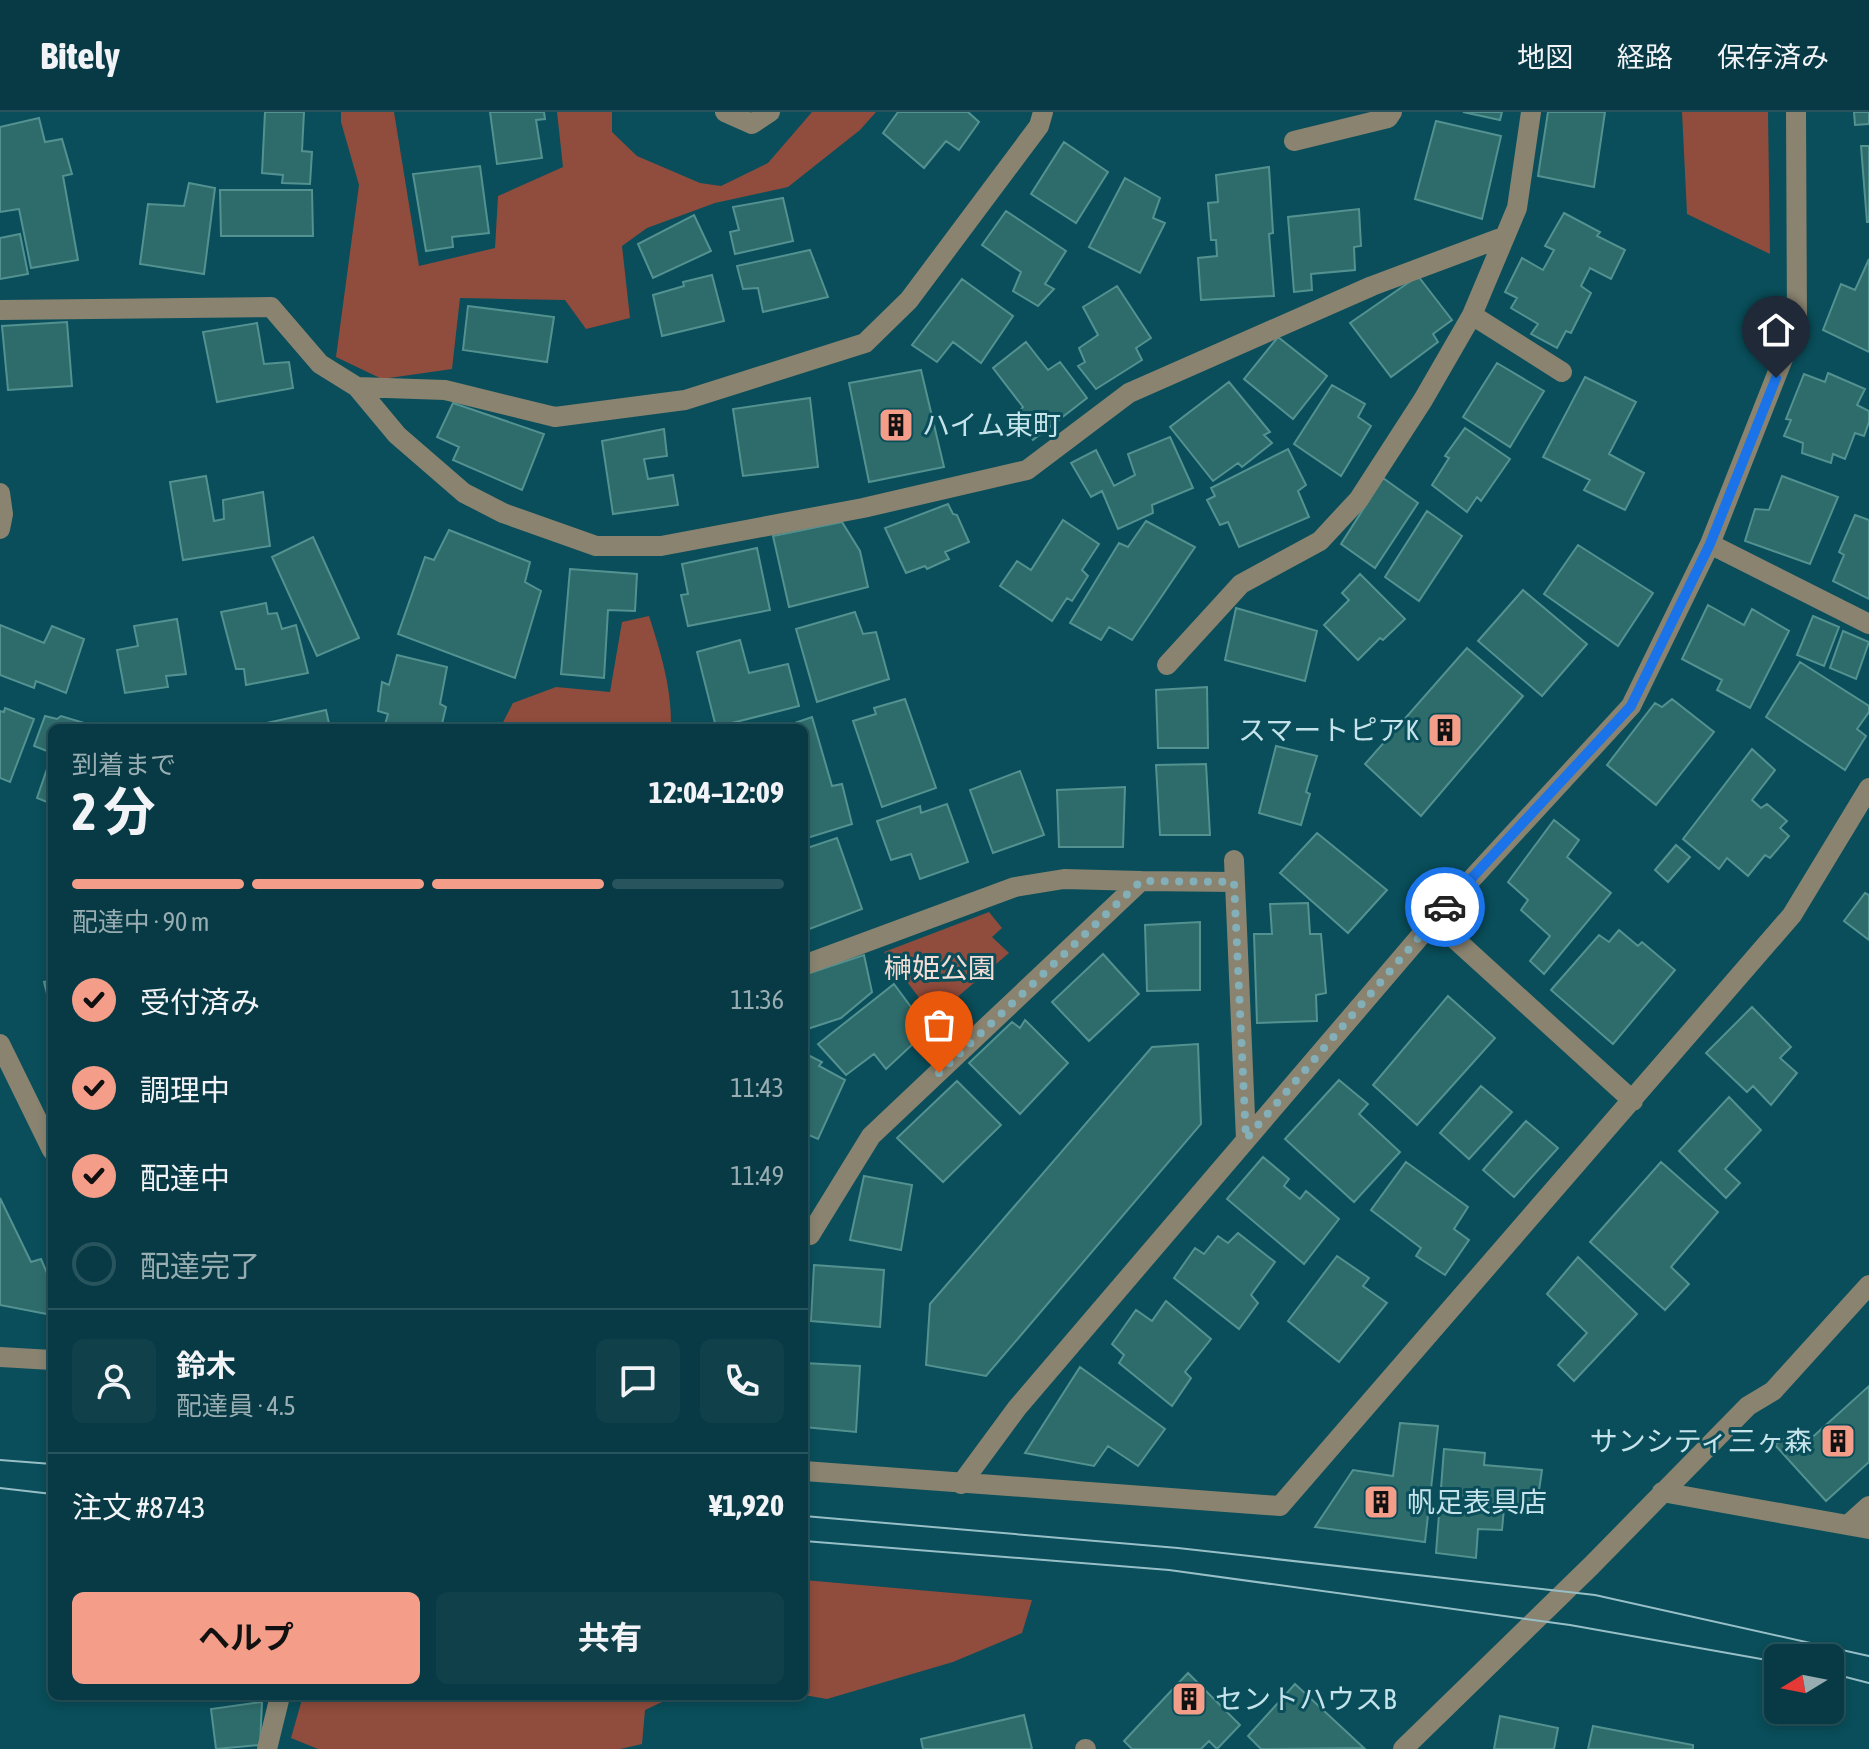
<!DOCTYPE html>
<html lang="ja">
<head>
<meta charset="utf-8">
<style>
  body { margin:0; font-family:"Asap Condensed","Noto Sans JP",sans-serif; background:#10414b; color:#f1f3f6; height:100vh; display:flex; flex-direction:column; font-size:30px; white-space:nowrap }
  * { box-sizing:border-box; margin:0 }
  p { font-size:26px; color:#98adb2 }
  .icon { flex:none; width:44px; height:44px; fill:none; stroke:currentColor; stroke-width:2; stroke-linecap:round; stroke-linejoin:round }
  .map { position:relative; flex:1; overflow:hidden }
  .panel { position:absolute; left:48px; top:612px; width:760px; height:976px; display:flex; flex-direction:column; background:#073a44; border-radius:12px; box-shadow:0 4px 12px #0003,0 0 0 2px #28545d }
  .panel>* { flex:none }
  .needle { width:52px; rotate:260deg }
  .tools { position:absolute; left:1764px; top:1532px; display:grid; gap:16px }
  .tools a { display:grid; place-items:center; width:80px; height:80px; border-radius:12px; background:#073a44; box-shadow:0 4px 12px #0003,0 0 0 2px #28545d; font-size:40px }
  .pin { position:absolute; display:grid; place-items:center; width:68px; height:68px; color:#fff; margin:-82px -34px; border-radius:50% 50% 50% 0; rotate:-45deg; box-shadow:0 0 8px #0007 }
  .pin .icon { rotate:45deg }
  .courier { position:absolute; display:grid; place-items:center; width:80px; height:80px; margin:-40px; border:6px solid #1a73e8; border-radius:50%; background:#fff; color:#222; box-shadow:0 2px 10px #0007 }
  .head em { font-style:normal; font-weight:700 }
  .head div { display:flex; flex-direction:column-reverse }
  .head { display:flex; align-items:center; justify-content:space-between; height:136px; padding:0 24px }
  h1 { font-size:52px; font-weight:700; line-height:60px }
  .bar { display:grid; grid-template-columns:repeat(4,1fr); gap:12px 8px; align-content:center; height:96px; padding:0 24px }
  .bar i { height:10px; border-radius:6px; background:#28545d }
  .bar .on { background:#f49e8a }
  .bar p { grid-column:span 4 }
  .line { display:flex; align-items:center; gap:20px; padding:0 24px; border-top:2px solid #28545d }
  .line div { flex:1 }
  .round { display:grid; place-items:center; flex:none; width:84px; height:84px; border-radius:12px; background:#10414b }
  ol { padding:0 24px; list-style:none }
  li { display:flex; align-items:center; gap:24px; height:88px }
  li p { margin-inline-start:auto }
  li .icon { padding:8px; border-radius:50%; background:#f49e8a; color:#111; stroke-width:4 }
  li:last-child { color:#98adb2 }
  li i { width:44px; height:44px; border:4px solid #28545d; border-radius:50% }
  .action { display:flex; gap:16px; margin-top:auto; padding:16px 24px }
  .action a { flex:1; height:92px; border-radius:12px; background:#f49e8a; color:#111; font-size:32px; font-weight:700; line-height:92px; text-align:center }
  .action a+a { background:#10414b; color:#f1f3f6 }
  header { display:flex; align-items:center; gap:48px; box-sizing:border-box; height:112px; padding:0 40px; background:#073a44; border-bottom:2px solid #28545d }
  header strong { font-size:38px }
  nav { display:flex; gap:44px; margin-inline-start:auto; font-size:28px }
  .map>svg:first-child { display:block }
  .green { fill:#904c3d }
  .building { fill:#2e6c6b; stroke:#539291; stroke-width:2 }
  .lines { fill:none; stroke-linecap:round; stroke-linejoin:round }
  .minor { stroke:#898370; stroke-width:20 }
  .tram { stroke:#97bfc7; stroke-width:2 }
  .done { stroke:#83afb8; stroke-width:8; stroke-dasharray:0 14.4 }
  .route { stroke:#1a73e8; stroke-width:10 }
  .labels { text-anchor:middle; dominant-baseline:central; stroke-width:6; stroke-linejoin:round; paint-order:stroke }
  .poi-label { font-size:28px; fill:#c5e3ea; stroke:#094e5a; text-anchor:start }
  .park-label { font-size:28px; fill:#f4ddd7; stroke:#094e5a }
</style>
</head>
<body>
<header>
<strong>Bitely</strong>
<nav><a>地図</a><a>経路</a><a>保存済み</a></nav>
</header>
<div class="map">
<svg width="1869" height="1637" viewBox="0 0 1869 1637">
  <rect width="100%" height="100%" fill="#094e5a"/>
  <path class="green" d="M341,0h53l25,154 76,-18 3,-52 65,-29 -6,-55h55v20l25,24 63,27 21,3 47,-23 44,-51h64l-16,18 -72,57 -73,16 -68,25 -25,18 8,72 -44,11 -21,-29 -105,-2 -8,71 -70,10 -46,-22 23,-172 -18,-63z
    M1682,0h86l2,142 -83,-40z
    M649,504c12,37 23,73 22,112h-171l13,-25 43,-16 54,5 12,-70z
    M989,800l13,16 -10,9 17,16 -75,64 -50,-65z
    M804,1468l228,20 -10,33 -69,29 -126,37 -23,-4z
    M303,1584h372l-30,14 -3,34 -22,5h-302l-27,-11z"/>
  <path class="building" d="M265,0h39l-2,39 10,1 -2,32 -28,-1 1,-8 -21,-2z
    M490,0h54l1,7 -9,1 6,38 -45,6z
    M898,0h70l11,10 -20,28 -13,-9 -22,27 -41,-35z
    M1463,0h39l-2,8z
    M1548,0h57l-11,75 -56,-11z
    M1854,0h15v12l-14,1z
    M39,6l6,24 17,-3 10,35 -9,2 15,84 -47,8 -12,-59 -19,3v-85z
    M1436,9l65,15 -19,83 -67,-20z
    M1064,30l44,30 -32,51 -45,-29z
    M1861,34h8v76h-2z
    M480,54l9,67 -37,4 1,10 -27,4 -13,-77z
    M1269,55l4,66 -4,1 5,62 -73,4 -3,-42 19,-2 -1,-16h-5l-3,-37 10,-1 -2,-27z
    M1125,66l35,20 -7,20 12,5 -25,50 -51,-26z
    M189,71l26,5 -11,86 -64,-10 8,-60 36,2z
    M220,78h92l1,46h-92z
    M783,86l10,43 -58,13 -5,-22 9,-2 -6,-23z
    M1359,97l2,37 -7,1 1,23 -44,4 1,16 -18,2 -6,-75z
    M1006,99l60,40 -21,33 9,5 -16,17 -25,-15 8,-19 -39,-27z
    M1564,101l36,19 -3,4 28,14 -14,29 -21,-11 -9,18 10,7 -20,40 -5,-2 -9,17 -26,-14 7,-10 -27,-16 6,-10 -12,-6 17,-34 21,12 11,-20 -9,-4z
    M694,103l17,36 -58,27 -15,-34z
    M20,122l8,40 -28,5v-41z
    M810,138l18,47 -65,15 -5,-24 -15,1 -6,-23z
    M1869,147v93l-46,-22 18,-46 14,6z
    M712,163l12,46 -62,15 -9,-41 31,-9 -1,-4z
    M1418,164l34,44 -19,14 5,8 -47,35 -41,-54z
    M962,167l51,37 -32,47 -28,-21 -16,20 -25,-17z
    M1117,174l34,52 -15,10 6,12 -46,29 -18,-23 7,-4 -6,-14 19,-13 -15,-28z
    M468,194l86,11 -7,45 -84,-12z
    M67,210l5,64 -64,4 -6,-64z
    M257,211l7,41 25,-2 4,26 -76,14 -14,-70z
    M1278,225l49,39 -34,43 -49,-40z
    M1026,230l22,28 12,-8 27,36 -54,42 -20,-21 10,-12 -30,-39z
    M1497,251l47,28 -34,56 -47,-30z
    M921,258l23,97 -75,15 -20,-99z
    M1828,261l37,16 -8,16 12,6v11l-5,14 -9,-3 -10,26 -12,-5 -2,9 -29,-10 1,-10 -19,-7 7,-16 -5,-1 18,-45 21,8z
    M1585,265l51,25 -27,52 35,19 -19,37 -41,-20 6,-10 -47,-23z
    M1229,270l41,50 -6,3 8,8 -30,24 -4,-4 -25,18 -43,-54z
    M1332,273l33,19 -7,13 13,9 -30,50 -47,-32z
    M810,286l8,69 -75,9 -10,-67z
    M453,291l91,31 -22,56 -69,-30 6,-13 -22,-10z
    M1465,316l45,31 -29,42 -4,-4 -10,15 -35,-27 17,-27 -4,-2z
    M664,317l3,27 -23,3 4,20 25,-4 5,30 -65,9 -11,-73z
    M1170,325l23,51 -41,17 1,8 -35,16 -16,-38 -11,6 -20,-34 25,-13 18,36 21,-11 -7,-21z
    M1288,337l18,36 -8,6 11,26 -70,30 -11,-25 -8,3 -13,-25 8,-4 -4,-8z
    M206,364l8,45 10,-2 -1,-19 40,-8 7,54 -87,14 -13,-78z
    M1782,364l56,21 -28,67 -65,-23 10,-32 14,1z
    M1383,366l35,25 -43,65 -34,-24z
    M948,392l5,10 4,1 12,27 -24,10 4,7 -22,10 -2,-3 -19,7 -21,-45z
    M1427,399l35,25 -43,65 -34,-24z
    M1855,403l14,5v79l-36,-18 11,-26 -5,-3z
    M1063,408l36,24 -17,26 6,6 -16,25 -5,-3 -15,23 -52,-35 17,-25 14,9z
    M1146,409l49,26 -63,93 -23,-13 -8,13 -31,-17 49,-80 9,4z
    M842,410l18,29 8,36 -79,20 -16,-71z
    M449,418l81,32 -5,20 16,9 -26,87 -117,-44 27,-77 9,3z
    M313,425l46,101 -42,18 -45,-99z
    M1578,433l75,48 -35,53 -74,-52z
    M757,436l13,62 -82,16 -7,-31 7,-1 -6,-30z
    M570,457l67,5 -2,37 -27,-1 -4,68 -43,-4z
    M1360,462l45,45 -22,21 -3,-2 -22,22 -34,-35 25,-25 -7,-7z
    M1523,478l64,54 -45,52 -64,-55z
    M266,491l2,11 9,-1 5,16 14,-4 12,48 -62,12 -2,-16h-8l-15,-57z
    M1708,493l36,20 8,-16 37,22 -39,77 -33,-18 5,-10 -40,-21z
    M1236,496l81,23 -12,50 -80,-21z
    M855,500l8,22 13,-2 13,47 -72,23 -21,-73z
    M1813,504l26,11 -15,39 -27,-11z
    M177,507l9,55 -20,2 2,11 -43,6 -8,-43 21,-4 -4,-20z
    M0,513l44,18 8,-17 32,13 -18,54 -30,-12 -2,7 -34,-13z
    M1843,519l26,11 -13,37 -26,-11z
    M740,528l9,33 39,-9 11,42 -83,21 -19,-75z
    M1467,536l56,48 -102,120 -56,-52z
    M397,543l50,12 -7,37 6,3 -5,21h-57l4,-14 -10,-3 4,-29 7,3z
    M1800,550l69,44v6l-12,17 9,7 -21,34 -79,-53z
    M1207,575l1,61h-50l-2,-58z
    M905,587l31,89 -54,19 -29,-86 23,-7 -2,-6z
    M1672,587l42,33 -58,73 -49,-40 48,-62 7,4z
    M5,596l29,11 -24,63 -10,-4v-67l4,1z
    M326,598l4,18h-76l-1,-2z
    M45,604l12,3 4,-3 40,12 3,-5 15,5h-67v25l-18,-7z
    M812,605l20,69 10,-2 10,40 -48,15v-111h-24z
    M1276,634l41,10 -11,36 4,2 -9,31 -42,-12z
    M1752,637l23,21 -23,30 9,8 6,-4 20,17 -7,7 9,8 -19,22 -5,-3 -17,21 -21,-18 -8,11 -36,-30z
    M1206,652l4,71h-50l-4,-70z
    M47,657l5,1v34l-15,-6z
    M1020,659l24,64 -51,18 -23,-63z
    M1125,675l-2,60h-64l-2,-57z
    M947,692l21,58 -48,17 -9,-25 -20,6 -14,-39 43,-15 1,7z
    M1554,708l25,20 -12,17 44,36 -67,81 -14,-13 20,-25 -29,-26 7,-10 -20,-18z
    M1317,721l70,57 -39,43 -68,-60z
    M837,726l25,71 -58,22v-82z
    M1676,733l14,12 -22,25 -13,-12z
    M1865,781l4,2v45l-25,-19z
    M1308,791l2,31h11l5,59 -10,2 1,26 -60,2 -3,-89h18l-2,-30z
    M1200,810v68l-53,1 -2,-66z
    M1619,818l19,16 4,-4 33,28 -62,74 -62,-54 48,-55 10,7z
    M1103,842l36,40 -50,47 -37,-39z
    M864,843l8,37 -31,26 -37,12v-55z
    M52,868v33l-8,-31z
    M894,872l34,46 -42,39 -12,-15 -28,21 -28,-31z
    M1448,884l47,42 -78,87 -44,-40z
    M1752,895l39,40 -11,11 17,15 -26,32 -18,-19 -6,6 -41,-39z
    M1025,908l43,43 -48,51 -51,-51 43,-41 8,6z
    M1198,932l3,80 -215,252 -60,-11 4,-61 222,-257z
    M804,941l18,9 -3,4 26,14 -27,59 -14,-6z
    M1339,968l29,24 -9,10 41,38 -46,50 -69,-63z
    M957,969l44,44 -58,57 -46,-44z
    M1481,974l31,26 -43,47 -29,-26z
    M1729,985l32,33 -36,39 15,14 -14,15 -47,-47z
    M1526,1009l32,27 -44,49 -31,-27z
    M1263,1045l26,22 -5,7 16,13 6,-8 33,28 -35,45 -77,-65z
    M1406,1050l62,45 -14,22 15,11 -24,35 -29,-19 5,-8 -50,-38z
    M1661,1050l57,50 -47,55 18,17 -24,26 -75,-68z
    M864,1064l48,9 -11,65 -51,-10z
    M0,1086l31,64 10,-3 11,26v30l-52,-10z
    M1238,1121l37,29 -24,33 7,8 -19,26 -65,-51 21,-30 9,6 14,-18 10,7z
    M1337,1144l32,22 -6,8 24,17 -48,59 -51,-41z
    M1578,1145l59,57 -63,67 -16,-16 29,-32 -40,-39z
    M814,1153l70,5 -4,57 -69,-6z
    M1166,1189l45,38 -26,33 6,6 -19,28 -53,-43 5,-8 -12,-11 24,-34 16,11z
    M804,1251l56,3 -4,66 -52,-5z
    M1080,1255l85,62 -27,37 -30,-20 -14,20 -69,-13z
    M1869,1274v76l-43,39 -51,-56 8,-7 13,14z
    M1400,1311l38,3 -13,116 -110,-15 38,-57 40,6z
    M1444,1337l41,4 -1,12 58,5 -6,42 -32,-4 -2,22 -24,-1 -2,29 -40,-5z
    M1188,1561l52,52 -23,24 -8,-8 -8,8h-69l-8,-8z
    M1295,1572l69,64 -103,1 -13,-13z
    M262,1590l-2,43 -44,4 -5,-40z
    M1024,1603l8,34h-109l-2,-10z
    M1500,1604l58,12 -4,21h-60z
    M1593,1614l100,19v4h-105z"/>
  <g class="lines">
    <path class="minor" d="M725,0l27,12 18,-12
      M1294,29l94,-23 4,-6
      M0,198l271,-3 49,57 37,23 40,48 67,58 39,20 93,33h65l202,-38 164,-38 102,-77 243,-107 131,-49
      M1472,203l90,57
      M357,275l88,3 110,27 130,-17 180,-57 44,-43 130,-174 4,-14
      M0,381l3,21 -3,15
      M1710,432l159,80
      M1167,553l74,-81 79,-43 39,-42 64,-99 49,-85 45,-107 14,-96
      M1234,748l12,279
      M1434,808l199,181
      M804,853l211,-78 49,-8 77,2
      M0,932l52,106
      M804,1123h6l61,-99 270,-255 93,1
      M0,1245l52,3
      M804,1359l476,35 512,-591 77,-127
      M961,1372l56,-76 417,-488 197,-214 79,-162 87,-221 -1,-211
      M1662,1380l207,37
      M1849,1412l20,-18
      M267,1637l13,-53
      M1085,1637h1
      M1403,1637l188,-183 157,-160 25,-15 96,-106"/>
    <path class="tram" d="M0,1348l52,4
      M0,1376l52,6
      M804,1404l374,32 417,47 274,61
      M804,1429l365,29 401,55 208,37
      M1830,1561l39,10"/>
  </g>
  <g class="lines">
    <path class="done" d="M939,961l202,-192 93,1 12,257 199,-232"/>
    <path class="route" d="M1445,795l186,-201 79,-162 66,-166"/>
  </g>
  <defs>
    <symbol id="building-square" viewBox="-11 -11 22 22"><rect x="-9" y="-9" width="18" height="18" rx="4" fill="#f49e8a" stroke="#094e5a"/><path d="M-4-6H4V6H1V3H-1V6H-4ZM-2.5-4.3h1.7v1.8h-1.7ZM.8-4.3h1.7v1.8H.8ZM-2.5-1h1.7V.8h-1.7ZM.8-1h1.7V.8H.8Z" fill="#111"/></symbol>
  </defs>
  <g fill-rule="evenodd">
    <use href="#building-square" x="876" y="293" width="40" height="40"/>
    <use href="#building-square" x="1425" y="598" width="40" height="40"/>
    <use href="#building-square" x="1818" y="1309" width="40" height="40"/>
    <use href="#building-square" x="1361" y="1370" width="40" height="40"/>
    <use href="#building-square" x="1169" y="1567" width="40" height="40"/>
  </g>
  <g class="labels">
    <g class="poi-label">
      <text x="922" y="313">ハイム東町</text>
      <text x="1419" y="618" text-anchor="end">スマートピアK</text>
      <text x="1812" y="1329" text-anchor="end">サンシティ三ヶ森</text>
      <text x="1407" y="1390">帆足表具店</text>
      <text x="1215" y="1587">セントハウスB</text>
    </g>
    <g class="park-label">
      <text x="940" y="856">榊姫公園</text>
    </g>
  </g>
</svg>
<div class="tools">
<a><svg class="needle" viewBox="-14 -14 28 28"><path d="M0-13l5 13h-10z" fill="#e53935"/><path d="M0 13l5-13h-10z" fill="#98adb2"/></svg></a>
</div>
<div class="pin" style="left:939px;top:961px;background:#ea580c"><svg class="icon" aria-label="bag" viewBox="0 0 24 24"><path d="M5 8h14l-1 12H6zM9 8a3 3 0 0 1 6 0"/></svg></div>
<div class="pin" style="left:1776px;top:266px;background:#1f2937"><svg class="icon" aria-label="home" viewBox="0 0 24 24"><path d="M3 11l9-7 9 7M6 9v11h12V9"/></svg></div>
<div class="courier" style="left:1445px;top:795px"><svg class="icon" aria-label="car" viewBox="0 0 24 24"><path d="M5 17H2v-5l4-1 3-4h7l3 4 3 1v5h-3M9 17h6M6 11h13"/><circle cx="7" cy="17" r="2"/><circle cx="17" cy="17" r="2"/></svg></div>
<section class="panel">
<div class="head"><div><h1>2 分</h1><p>到着まで</p></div><em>12:04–12:09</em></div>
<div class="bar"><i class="on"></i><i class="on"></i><i class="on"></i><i></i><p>配達中 · 90 m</p></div>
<ol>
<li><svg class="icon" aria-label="check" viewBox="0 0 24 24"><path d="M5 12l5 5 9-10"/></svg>受付済み<p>11:36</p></li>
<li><svg class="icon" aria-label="check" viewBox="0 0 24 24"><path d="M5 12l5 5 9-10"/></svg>調理中<p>11:43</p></li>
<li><svg class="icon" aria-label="check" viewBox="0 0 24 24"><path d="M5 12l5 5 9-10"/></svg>配達中<p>11:49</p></li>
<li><i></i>配達完了</li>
</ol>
<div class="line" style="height:144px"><a class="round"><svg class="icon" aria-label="person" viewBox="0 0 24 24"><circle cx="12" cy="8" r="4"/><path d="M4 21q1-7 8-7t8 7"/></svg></a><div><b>鈴木</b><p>配達員 · 4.5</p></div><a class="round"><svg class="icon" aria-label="chat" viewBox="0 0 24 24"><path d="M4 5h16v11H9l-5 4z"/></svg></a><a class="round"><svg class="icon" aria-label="phone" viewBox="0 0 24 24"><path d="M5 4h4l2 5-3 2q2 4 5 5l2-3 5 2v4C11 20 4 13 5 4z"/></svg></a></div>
<div class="line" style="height:104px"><div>注文 #8743</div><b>¥1,920</b></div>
<div class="action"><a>ヘルプ</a><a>共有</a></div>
</section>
</div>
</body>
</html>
